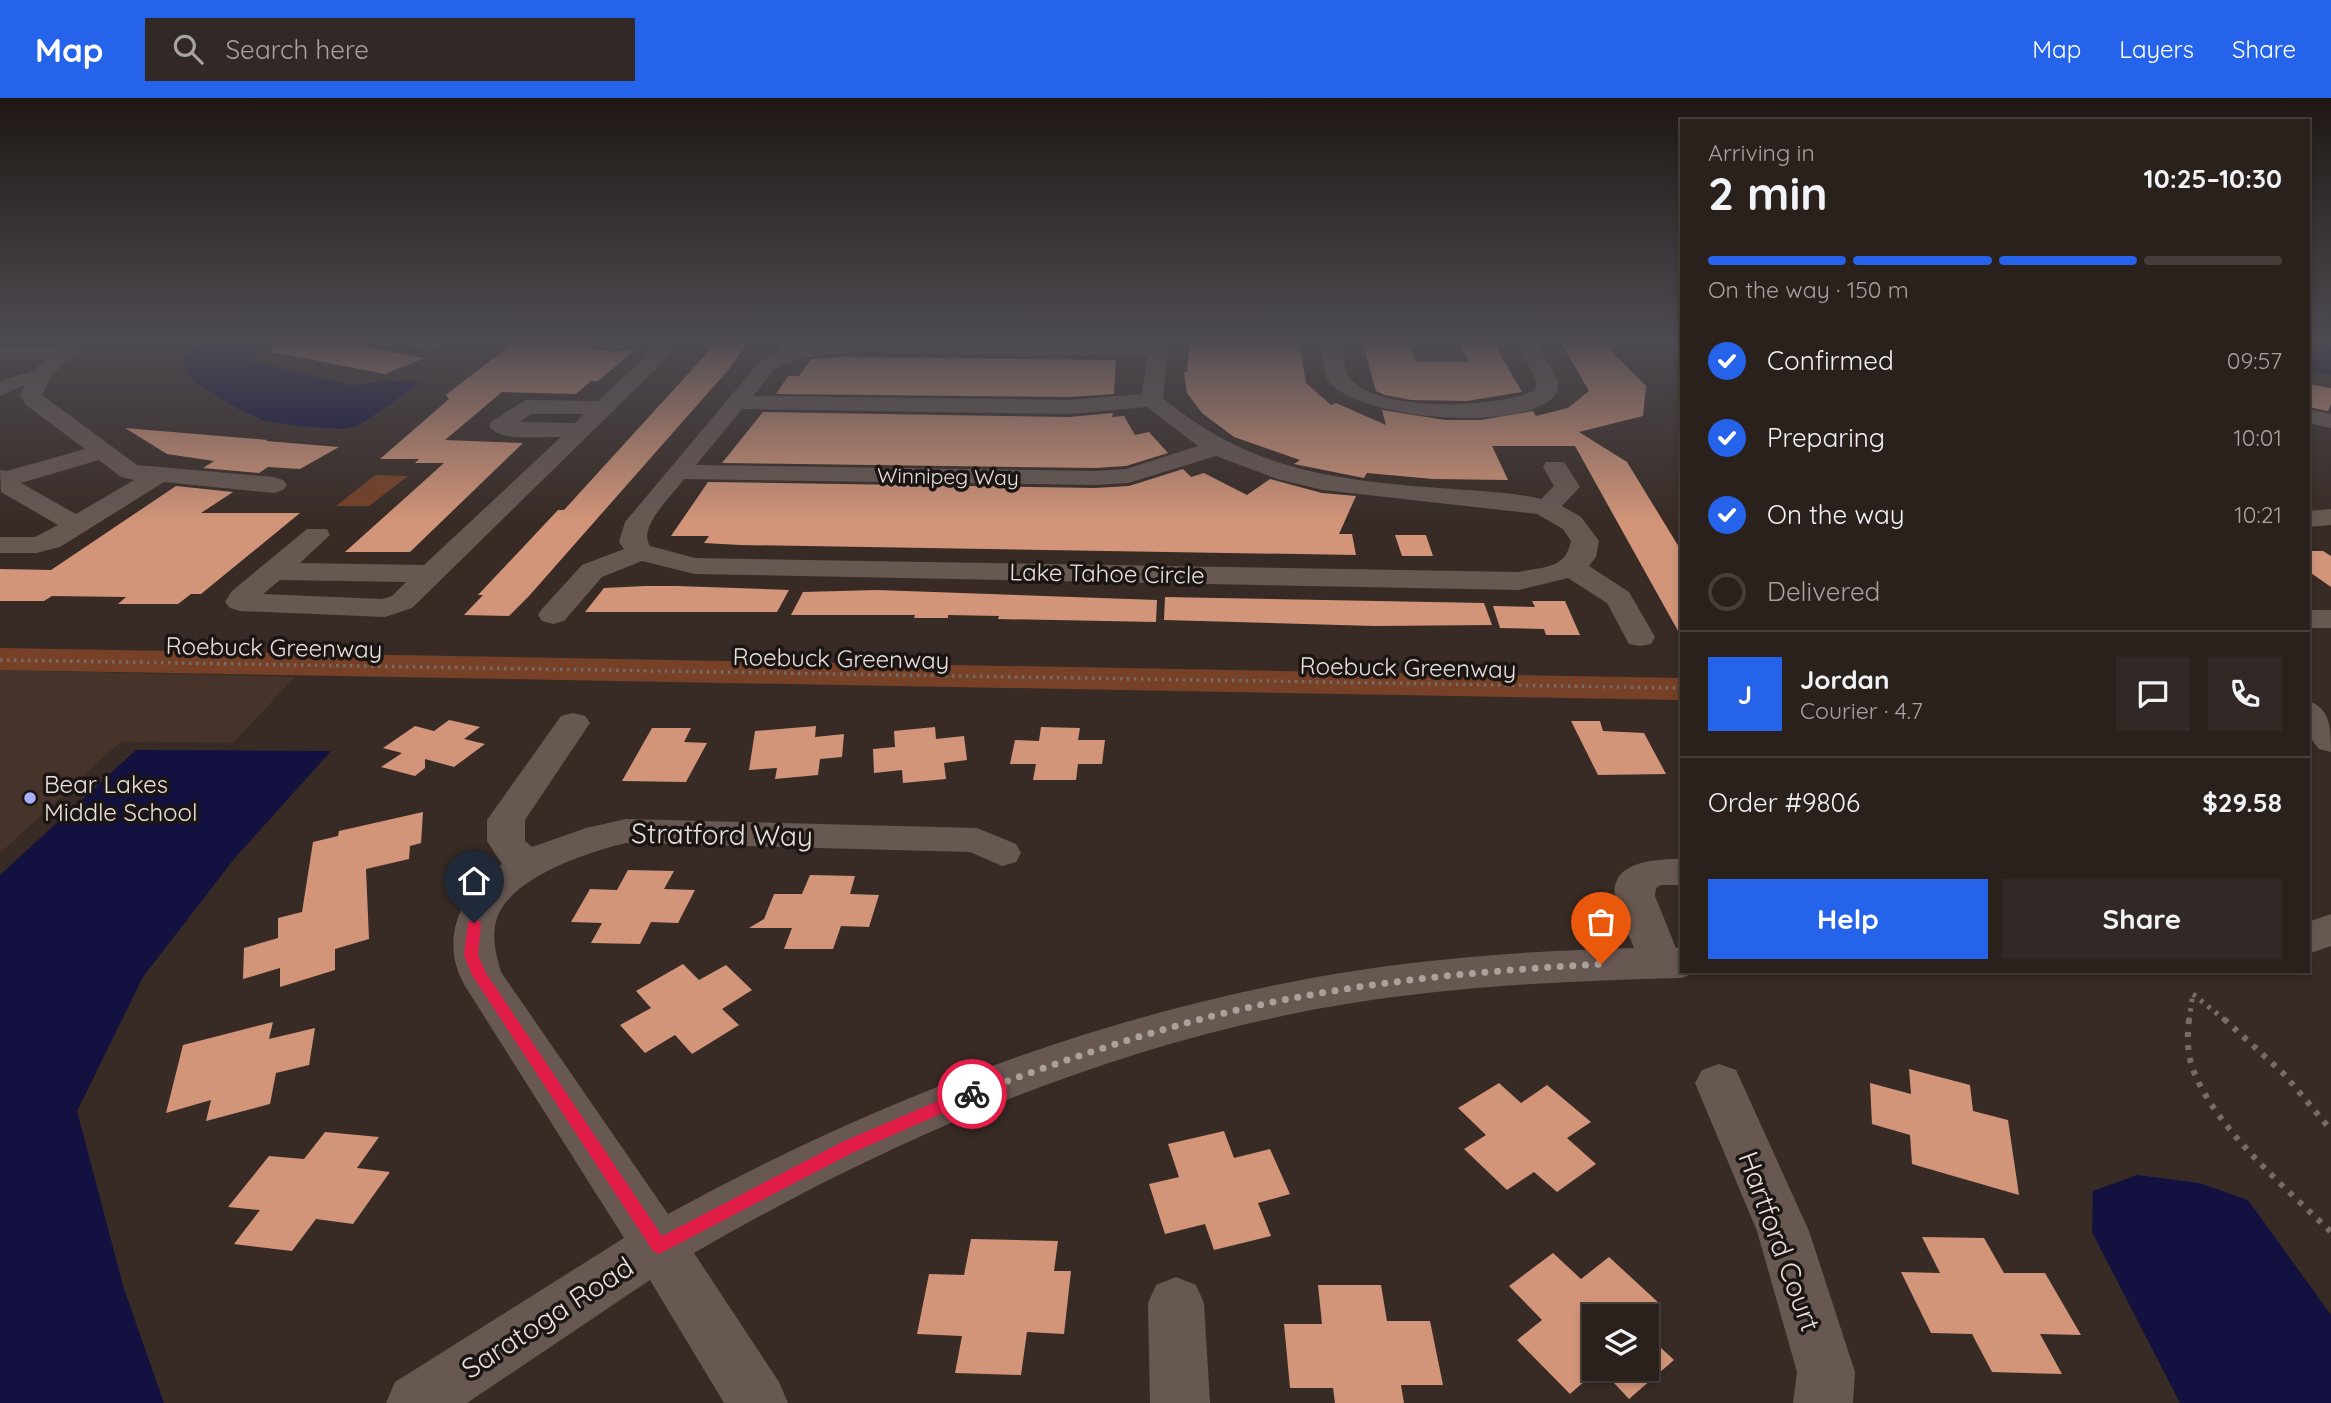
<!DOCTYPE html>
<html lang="en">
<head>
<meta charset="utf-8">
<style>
  body { margin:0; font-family:Quicksand,sans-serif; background:#322825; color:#f1f3f6; height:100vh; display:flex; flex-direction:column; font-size:26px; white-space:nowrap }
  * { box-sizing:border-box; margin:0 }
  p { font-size:23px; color:#a5a3a3 }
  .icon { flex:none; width:38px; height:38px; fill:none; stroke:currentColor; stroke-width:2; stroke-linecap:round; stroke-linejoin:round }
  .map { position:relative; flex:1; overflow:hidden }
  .side { position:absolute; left:1680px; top:21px; width:630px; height:854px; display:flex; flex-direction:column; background:#2a201c; border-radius:0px; box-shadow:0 4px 10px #0003,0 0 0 2px #463e3b }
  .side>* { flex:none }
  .buttons { position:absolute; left:1582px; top:1206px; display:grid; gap:14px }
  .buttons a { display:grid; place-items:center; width:77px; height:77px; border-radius:0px; background:#2a201c; box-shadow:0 4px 10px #0003,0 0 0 2px #463e3b; font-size:35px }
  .pin { position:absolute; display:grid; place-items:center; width:60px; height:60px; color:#fff; margin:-72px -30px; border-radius:50% 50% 50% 0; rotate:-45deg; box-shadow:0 0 7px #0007 }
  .pin .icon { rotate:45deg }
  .courier { position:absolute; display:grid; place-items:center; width:70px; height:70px; margin:-35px; border:5px solid #e11d48; border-radius:50%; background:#fff; color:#222; box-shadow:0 2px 9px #0007 }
  .overview em { font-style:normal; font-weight:800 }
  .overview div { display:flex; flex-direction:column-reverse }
  .overview { display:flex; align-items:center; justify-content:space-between; height:119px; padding:0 28px }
  h1 { font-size:46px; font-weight:800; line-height:52px }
  .bar { display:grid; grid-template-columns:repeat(4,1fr); gap:10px 7px; align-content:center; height:84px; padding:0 28px }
  .bar i { height:9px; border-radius:5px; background:#463e3b }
  .bar .on { background:#2563eb }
  .bar p { grid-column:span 4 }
  .line { display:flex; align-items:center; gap:18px; padding:0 28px; border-top:2px solid #463e3b }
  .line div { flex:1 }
  .round { display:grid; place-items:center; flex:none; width:74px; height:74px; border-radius:0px; background:#322825 }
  ol { padding:0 28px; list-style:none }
  li { display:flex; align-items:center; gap:21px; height:77px }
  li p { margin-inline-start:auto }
  li .icon { padding:7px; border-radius:50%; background:#2563eb; color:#fff; stroke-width:4 }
  li:last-child { color:#a5a3a3 }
  li i { width:38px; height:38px; border:4px solid #463e3b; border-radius:50% }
  .cta { display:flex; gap:14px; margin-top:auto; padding:14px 28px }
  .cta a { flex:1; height:80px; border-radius:0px; background:#2563eb; color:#fff; font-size:28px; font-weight:800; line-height:80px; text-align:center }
  .cta a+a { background:#322825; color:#f1f3f6 }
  header { display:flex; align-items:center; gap:42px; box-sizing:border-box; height:98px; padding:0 35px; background:#2563eb; color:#fff }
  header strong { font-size:33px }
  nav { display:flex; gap:38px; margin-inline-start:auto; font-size:24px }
  .search { width:490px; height:63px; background:#322825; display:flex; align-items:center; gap:18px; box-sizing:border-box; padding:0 24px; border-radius:0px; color:#a5a3a3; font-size:26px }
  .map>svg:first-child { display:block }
  .built { fill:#46342b }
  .green { fill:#774127 }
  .water { fill:#131140 }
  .building { fill:#d39579 }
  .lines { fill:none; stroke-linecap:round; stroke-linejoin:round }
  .path-far2 { stroke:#776b66; stroke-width:3.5; stroke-dasharray:2.5 4.5; stroke-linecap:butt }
  .path-far1 { stroke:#776b66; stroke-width:5; stroke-dasharray:3.5 6; stroke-linecap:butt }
  .path { stroke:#776b66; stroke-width:6; stroke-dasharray:5 8; stroke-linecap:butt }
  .minor { fill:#675852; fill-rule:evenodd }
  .route { fill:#e11d48 }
  .done { stroke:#aba19c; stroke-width:7; stroke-dasharray:0 12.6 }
  .poi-dot { fill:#a7b1fc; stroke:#1b1513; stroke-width:2.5 }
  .labels { text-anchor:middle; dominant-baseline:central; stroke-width:7; stroke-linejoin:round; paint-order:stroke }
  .far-street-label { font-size:21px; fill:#e9e0dc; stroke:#1b1513 }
  .street-label { font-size:24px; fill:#e9e0dc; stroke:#1b1513 }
  .poi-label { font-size:24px; fill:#e9e0dc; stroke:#1b1513; text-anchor:start }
  .near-street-label { font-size:28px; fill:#e9e0dc; stroke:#1b1513 }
</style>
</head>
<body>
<header>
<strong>Map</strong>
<div class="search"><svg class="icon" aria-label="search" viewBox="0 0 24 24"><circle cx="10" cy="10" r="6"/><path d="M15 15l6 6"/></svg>Search here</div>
<nav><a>Map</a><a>Layers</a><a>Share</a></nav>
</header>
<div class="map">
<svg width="2331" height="1305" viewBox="0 0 2331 1305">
  <rect width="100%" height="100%" fill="#382b25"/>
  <path class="built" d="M0,572l295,7 -62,66 -113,-1 -120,111z"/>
  <path class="green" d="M375,377l33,1 -39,30h-33z
    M0,550l1682,30v22l-1682,-30z"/>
  <path class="water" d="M199,243h77l-24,20 98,24 55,-5 16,3 -62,42 -17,4 -44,-3 -33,-5 -29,-13 -46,-30 -9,-17z
    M2308,243h23v34l-23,-3z
    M136,652l195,1 -97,108 -91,118 -66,134 47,178 40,114h-164v-528z
    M2137,1077l62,8 49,17 83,115v88h-151l-88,-171 1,-41z"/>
  <path class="building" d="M273,243h59l93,17 -40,16 -113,-22z
    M718,243h31l-20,28 -200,227 -20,20 -45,-1 19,-20h-5l80,-85h6z
    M1190,243h109l7,42 25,22 5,-2 50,22 -4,-15 63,10h36l52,-9 3,5 32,-8 21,-17 -29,-50h41l45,45 -3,30 -64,16 48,30 55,90v86l-107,-192h-83l16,34 -75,-1 -66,-6 -3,5 -70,-14 6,-4 -66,-23 -32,-24 -15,-20 -3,-21h3z
    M1362,243h46l8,21h53l-10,-20h34l29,50 -55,9 -56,-1 -26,-5 -9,-4z
    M513,245l78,4 20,5 25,-3 -38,32h-7l-15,13 -74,-2 -57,48 78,3 -113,109h-65l99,-89h-29l4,-4h-39l69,-60 -3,-4z
    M841,259l275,3 -2,34 -45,3 -293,-3 12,-18h11l12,-17z
    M2308,286l23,4v16l-3,7 -20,-4z
    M763,314l306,5 44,-4 -1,4 12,-1 11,19 14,-3 19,21 -42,13 -31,2 -373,-5z
    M125,330l143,12 -2,1 73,6 -39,22 -32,-2 -9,6 -56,-5 11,-7 -47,-7z
    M1183,371l8,8 13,-4 43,22 23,-16 52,14 34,3 -17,38h13l4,21 -616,-10 -36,-2 5,-7h-38l37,-54 387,6 34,-2z
    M176,388l57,6 -32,21h99l-99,81h-10l-13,10h-60l8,-7 -74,-1 -8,5h-44v-32l51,1z
    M1395,437h31l7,21h-31z
    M2308,453h15l8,5v31l-23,-16z
    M645,488h32l112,4 -12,22h-192l19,-24z
    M877,492l280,10 -1,22 -158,-3 1,-3 -51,-1v3h-34l1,-3h-124l12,-23z
    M1165,499l319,6 8,22 -118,1 -210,-6z
    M1532,503h33l15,34h-34l-2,-6 -44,-1 -7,-22 42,1z
    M449,622l31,7 -16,12 21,5 -31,23 -29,-8v9l-10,8 -34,-9 21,-14 -19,-5 32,-22 19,5z
    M1571,623h29l3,10 41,2 22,41 -68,1z
    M816,628l-1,11 29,-3 -2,23 -22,2 -2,16 -43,4 2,-11 -28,2 6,-39z
    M935,629l1,12 28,-3 3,24 -23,3 2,16 -43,4 -1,-13 -28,3 -1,-24 22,-2 -1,-16z
    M1041,629l39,1 -2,12h27l-3,24h-24l-2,16h-43l3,-16h-26l5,-24 24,1z
    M652,630h39l-7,14 23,1 -21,39 -64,-1z
    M423,714l-2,31 -11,3 -1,13 -43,10 3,70 -34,10v21l-55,17v-19l-37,11 1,-31 34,-10v-20l24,-6 11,-70 25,-6 1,-5z
    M628,772l46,1 -10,18 31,1 -17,33 -27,-1 -11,22 -49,-1 11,-20 -31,-1 19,-33 27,1z
    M810,777l45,1 -5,18 29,1 -10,32 -28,-1 -8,23h-49l8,-21h-43l15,-9 10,-25h28z
    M683,866l16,16 27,-15 26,25 -30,19 17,16 -47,29 -17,-19 -30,18 -25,-28 31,-17 -15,-17z
    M273,924l-4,17 46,-11 -6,37 -33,8 -6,31 -64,17 5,-21 -45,13 17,-68z
    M1909,971l61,16 3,26 35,9 11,75 -107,-31 -2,-29 -38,-11 -2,-41 41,11z
    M1499,985l22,20 26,-18 44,37 -24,16 29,26 -39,28 -23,-20 -27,18 -43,-41 22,-14 -28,-27z
    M1224,1033l10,27 36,-9 20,45 -32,9 13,33 -57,14 -9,-26 -40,10 -16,-50 30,-7 -11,-33z
    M325,1034l54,5 -22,31 33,4 -37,52 -37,-5 -24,32 -58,-7 26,-34 -32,-3 41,-51 35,3z
    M1922,1139l62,1 20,35h41l36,62 -41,-1 22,40 -70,-2 -20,-38 -41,-1 -30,-61 39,1z
    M971,1141l87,2 -4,30h17l-7,63 -37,-2 -6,43 -66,-2 7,-37 -45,-2 12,-60 35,1z
    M1553,1155l28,26 28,-22 51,47 -14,12h-52v57l-24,21 -53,-54 25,-20 -33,-34z
    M1318,1187h63l6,36h43l13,64h-42l3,18h-69l-2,-15h-43l-6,-64h38z
    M1647,1237l27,25 -45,39 -29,-31h47z"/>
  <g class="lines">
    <path class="path-far2" d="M0,562l1682,28"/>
    <path class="path-far1" d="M2193,896l33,27
      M2189,923l4,-28"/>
    <path class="path" d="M2189,921c-2,18 -2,36 5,53 24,59 92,116 137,160
      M2224,921l60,55 47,56"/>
    <path class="minor" d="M66,243h21l-35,34 -10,20 95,70 137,12 9,3 4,5 -4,5 -9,3 -110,-11 -104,65 -24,6h-36v-16h35l23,-12 -57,-33 -1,-22 7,1 78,-22 -59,-44 -6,-10 5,-10 -25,11v-15l33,-10 11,-11h-44v-12h58zM99,362l22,17 13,3 -58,34 -55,-31z
      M403,243h36l3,4 -10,6 -26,-6z
      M590,243h47l-3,4 -22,4 -19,-4z
      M648,243h20l3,5 -10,18 -249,244 -27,9 -145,-6 -10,-3 -5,-6 7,-11 75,-62h20l3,6 -30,28 124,2 137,-128c-19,-1 -60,6 -72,-11l3,-5 34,-21 72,1 47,-44 6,-11zM531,316h53l-9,9 -55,-1zM280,482l126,2 -14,14 -10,3 -119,-5z
      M774,243h21l5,4 47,-4 302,3v-3h20l-6,57c84,71 170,82 276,90 34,3 68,3 102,11l13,-13 -11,-19 3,-5h18l16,25 -18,19 19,11 18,24 -3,16 -7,9 40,26 26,45 -4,7 -11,2 -11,-2 -22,-41 -39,-25 -49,12 -824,-16 -53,-13 -40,16 -38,44 -11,3 -11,-3 -4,-6 4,-6 40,-44 42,-16 -5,-7 6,-20 135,-161 22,-11zM854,254l293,4 -5,38 -73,6 -316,-4 21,-27 25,-11zM1147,309l51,39 -72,23 -31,2 -399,-6 46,-56 327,5zM1216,358l61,23 46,11 214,24 26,15 8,12c-6,29 -27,25 -52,31l-824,-14 -45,-12c-13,-19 23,-51 34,-67l411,6 33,-2z
      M1322,243h20c2,10 1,28 7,36 27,37 150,31 186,13l1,-9 -20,-40h20l22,40 -1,12c-28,41 -195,27 -227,-10 -8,-9 -7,-30 -8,-42z
      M2308,311l23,5v14l-23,-5z
      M2331,411v16l-23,2v-16z
      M2308,512h23v18h-23z
      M2308,603c23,7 23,29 23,51l-12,-3 -11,-14z
      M573,615l12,3 5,7 -65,97v21l7,6 54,-19 40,-9 351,9 39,16 5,9 -5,9 -14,4 -32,-14 -344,-9c-38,9 -115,34 -129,75 -6,19 -1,36 4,54l167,242c193,-106 401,-188 618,-231 114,-23 232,-32 348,-35 -6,-16 -17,-35 -19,-51 -5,-37 43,-38 67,-38v26h-21l-5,3 -1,8 21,52h6v23h17l-17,7c-132,3 -265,10 -395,37 -211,44 -408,131 -593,238l85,129 9,21h-64l-74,-123 -183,123h-81l9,-21 229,-144 -159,-252c-27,-47 -4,-94 37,-122l-15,-23v-21l74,-104z
      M2331,816v32l-23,8v-32z
      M1719,966l17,6 73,161 46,141 -2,31h-60l4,-31 -40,-141 -62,-148 7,-13z
      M1176,1179l20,8 8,18 6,100h-60l-2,-100 8,-18z"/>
  </g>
  <linearGradient id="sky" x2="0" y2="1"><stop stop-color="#1f1814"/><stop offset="0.57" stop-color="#4d4a51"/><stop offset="1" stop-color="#4d4a51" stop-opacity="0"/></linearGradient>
  <rect width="2331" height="425" fill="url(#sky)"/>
  <path class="route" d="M474,820l7,5 -3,32 8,18 176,263 180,-94 124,-53h11l2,5 -2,4 -123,54 -195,102 -6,-3 -181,-276 -8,-20 4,-32z"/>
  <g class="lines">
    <path class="done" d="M972,996c103,-38 208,-74 316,-95 104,-20 207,-29 313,-35"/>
  </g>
  <circle class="poi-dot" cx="30" cy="700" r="7"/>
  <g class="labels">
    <g class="far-street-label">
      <text transform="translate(948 378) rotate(1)">Winnipeg Way</text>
    </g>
    <g class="street-label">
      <text transform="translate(1107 475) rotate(1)">Lake Tahoe Circle</text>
      <text transform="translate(274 549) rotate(1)">Roebuck Greenway</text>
      <text transform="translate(841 560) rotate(1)">Roebuck Greenway</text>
      <text transform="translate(1408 569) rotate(1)">Roebuck Greenway</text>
    </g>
    <g class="poi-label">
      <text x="44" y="686">Bear Lakes<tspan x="44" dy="28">Middle School</tspan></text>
    </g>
    <g class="near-street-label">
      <text transform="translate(722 736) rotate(1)">Stratford Way</text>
      <text transform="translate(1780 1143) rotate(70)">Hartford Court</text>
      <text transform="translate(547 1219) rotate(-33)">Saratoga Road</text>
    </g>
  </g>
</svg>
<div class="buttons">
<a><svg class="icon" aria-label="layers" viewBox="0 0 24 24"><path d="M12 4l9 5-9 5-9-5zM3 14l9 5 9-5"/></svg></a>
</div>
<div class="pin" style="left:1601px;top:866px;background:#ea580c"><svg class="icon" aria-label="bag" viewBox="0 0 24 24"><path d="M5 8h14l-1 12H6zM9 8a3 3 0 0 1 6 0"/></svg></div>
<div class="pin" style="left:474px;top:825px;background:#1f2937"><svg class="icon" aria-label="home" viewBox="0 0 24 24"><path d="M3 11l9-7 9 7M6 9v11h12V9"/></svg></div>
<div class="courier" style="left:972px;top:996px"><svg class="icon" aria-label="bike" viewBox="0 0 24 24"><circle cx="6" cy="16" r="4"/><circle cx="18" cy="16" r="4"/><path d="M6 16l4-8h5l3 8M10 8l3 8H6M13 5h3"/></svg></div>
<section class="side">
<div class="overview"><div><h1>2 min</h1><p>Arriving in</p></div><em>10:25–10:30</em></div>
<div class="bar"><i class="on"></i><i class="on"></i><i class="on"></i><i></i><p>On the way · 150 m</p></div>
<ol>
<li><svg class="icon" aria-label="check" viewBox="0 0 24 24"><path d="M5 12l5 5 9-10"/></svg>Confirmed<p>09:57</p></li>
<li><svg class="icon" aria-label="check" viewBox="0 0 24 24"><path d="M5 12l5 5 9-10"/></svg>Preparing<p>10:01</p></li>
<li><svg class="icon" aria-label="check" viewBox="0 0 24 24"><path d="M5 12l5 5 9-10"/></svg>On the way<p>10:21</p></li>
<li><i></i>Delivered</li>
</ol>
<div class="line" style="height:126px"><b class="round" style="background:#2563eb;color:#fff">J</b><div><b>Jordan</b><p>Courier · 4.7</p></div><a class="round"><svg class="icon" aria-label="chat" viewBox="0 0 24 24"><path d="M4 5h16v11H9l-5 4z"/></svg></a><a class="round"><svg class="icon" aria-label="phone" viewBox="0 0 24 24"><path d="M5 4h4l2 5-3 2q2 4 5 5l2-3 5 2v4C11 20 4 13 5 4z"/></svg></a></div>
<div class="line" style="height:91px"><div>Order #9806</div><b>$29.58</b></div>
<div class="cta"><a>Help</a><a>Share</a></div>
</section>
</div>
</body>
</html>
